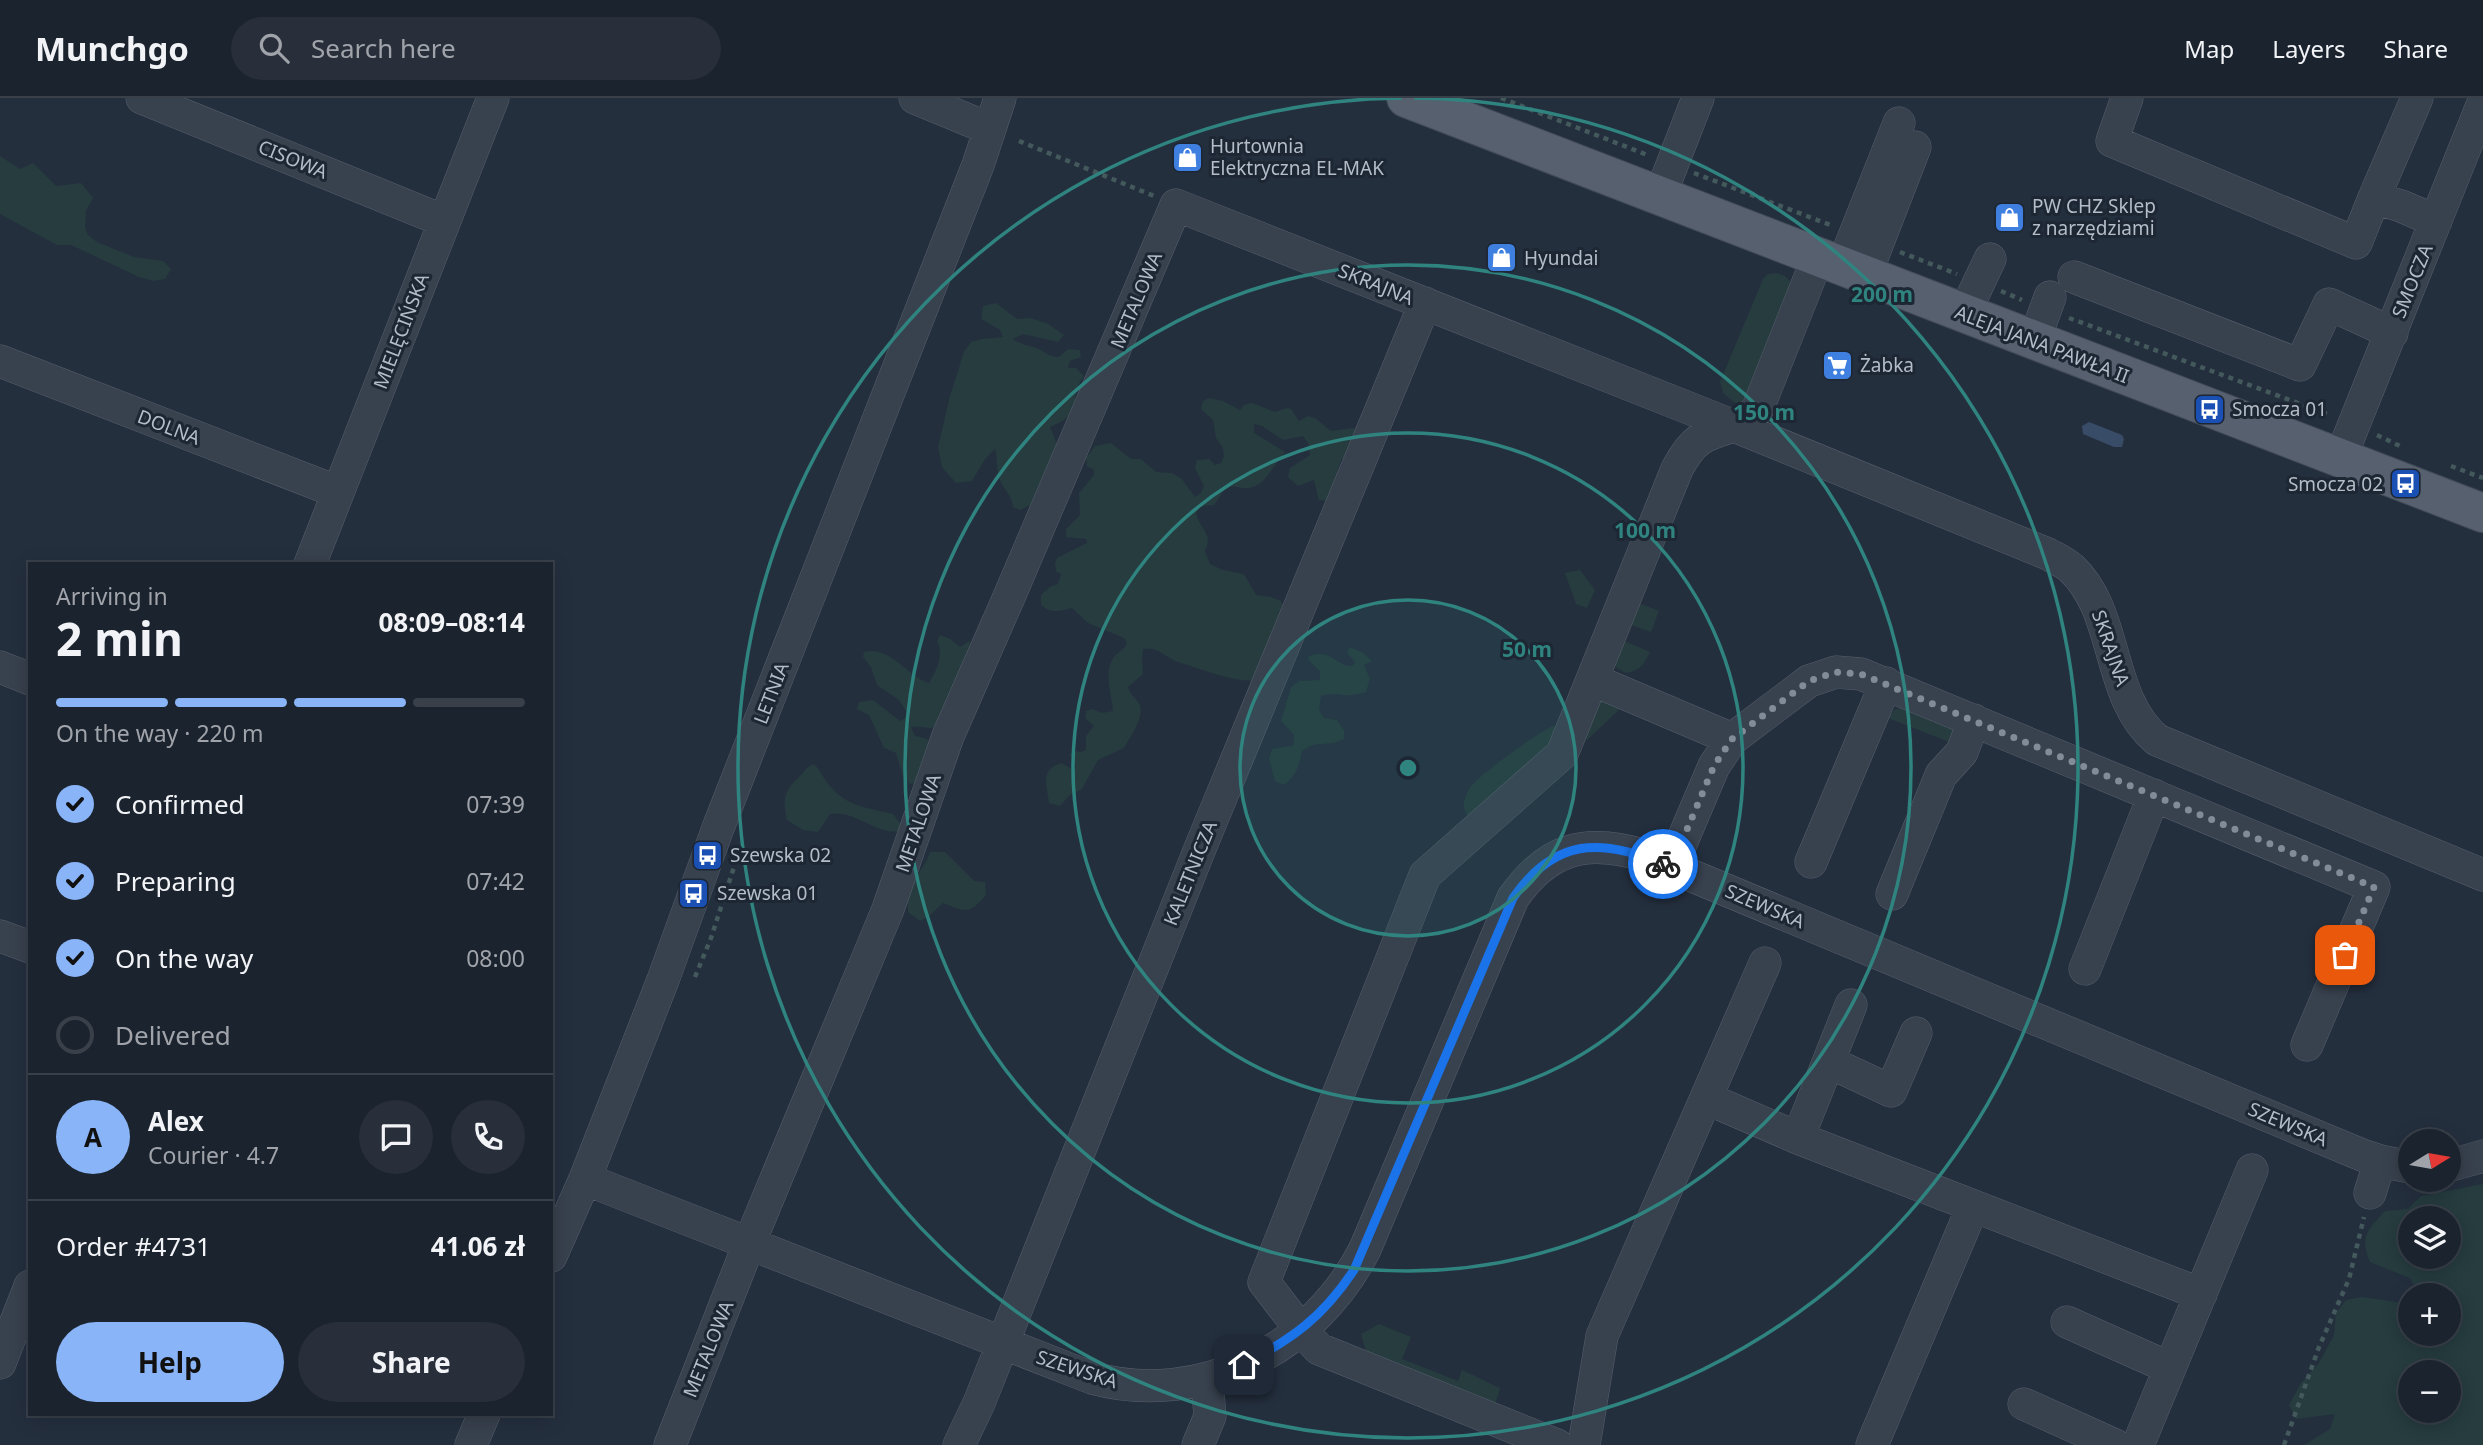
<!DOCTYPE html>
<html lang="en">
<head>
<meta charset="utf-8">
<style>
  body { margin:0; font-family:"Noto Sans",sans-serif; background:#282f3a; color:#f1f3f6; height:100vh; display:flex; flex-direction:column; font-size:26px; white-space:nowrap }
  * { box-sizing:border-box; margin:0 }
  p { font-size:23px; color:#a0a4aa }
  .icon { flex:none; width:38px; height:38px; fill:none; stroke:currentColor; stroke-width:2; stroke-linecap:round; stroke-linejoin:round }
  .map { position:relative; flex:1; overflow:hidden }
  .side { position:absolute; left:28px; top:464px; width:525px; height:854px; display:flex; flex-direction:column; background:#1b232e; border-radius:0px; box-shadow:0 4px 18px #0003,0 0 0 2px #39404a }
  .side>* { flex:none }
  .needle { width:46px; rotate:79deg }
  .fabs { position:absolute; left:2398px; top:1031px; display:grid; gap:14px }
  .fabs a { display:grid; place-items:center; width:63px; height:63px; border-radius:50%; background:#1b232e; box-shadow:0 4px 18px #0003,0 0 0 2px #39404a; font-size:35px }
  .pin { position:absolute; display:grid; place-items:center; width:60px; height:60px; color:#fff; margin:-30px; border-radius:14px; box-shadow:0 4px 10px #0006 }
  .courier { position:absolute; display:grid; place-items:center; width:70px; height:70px; margin:-35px; border:5px solid #1a73e8; border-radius:50%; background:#fff; color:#222; box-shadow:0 2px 9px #0007 }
  .summary em { font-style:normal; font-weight:700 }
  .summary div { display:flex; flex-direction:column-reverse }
  .summary { display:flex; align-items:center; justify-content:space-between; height:119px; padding:0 28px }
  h1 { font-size:46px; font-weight:700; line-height:52px }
  .bar { display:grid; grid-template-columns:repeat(4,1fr); gap:10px 7px; align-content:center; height:84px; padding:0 28px }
  .bar i { height:9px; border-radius:5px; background:#39404a }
  .bar .on { background:#8ab4f8 }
  .bar p { grid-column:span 4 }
  .line { display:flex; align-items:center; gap:18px; padding:0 28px; border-top:2px solid #39404a }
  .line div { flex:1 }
  .round { display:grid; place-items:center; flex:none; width:74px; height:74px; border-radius:37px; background:#282f3a }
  ol { padding:0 28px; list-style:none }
  li { display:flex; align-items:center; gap:21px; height:77px }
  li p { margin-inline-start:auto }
  li .icon { padding:7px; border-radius:50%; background:#8ab4f8; color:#111; stroke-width:4 }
  li:last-child { color:#a0a4aa }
  li i { width:38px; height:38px; border:4px solid #39404a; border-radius:50% }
  .button { display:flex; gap:14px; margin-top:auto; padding:14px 28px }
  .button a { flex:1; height:80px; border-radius:42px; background:#8ab4f8; color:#111; font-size:28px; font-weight:700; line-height:80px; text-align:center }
  .button a+a { background:#282f3a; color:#f1f3f6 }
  header { display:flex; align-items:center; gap:42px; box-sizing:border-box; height:98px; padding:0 35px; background:#1b232e; border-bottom:2px solid #39404a }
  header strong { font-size:33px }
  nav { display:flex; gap:38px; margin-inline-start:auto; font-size:24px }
  .search { width:490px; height:63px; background:#282f3a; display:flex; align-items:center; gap:18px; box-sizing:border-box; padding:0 24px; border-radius:38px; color:#a0a4aa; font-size:26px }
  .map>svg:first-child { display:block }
  .green { fill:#263c3f; fill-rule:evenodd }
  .water { fill:#394c67 }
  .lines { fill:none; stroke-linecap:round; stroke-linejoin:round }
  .minor-casing { stroke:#565f6c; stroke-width:33 }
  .major-casing { stroke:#414a57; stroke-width:40 }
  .path { stroke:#44595c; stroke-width:4.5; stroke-dasharray:5 5; stroke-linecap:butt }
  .minor { stroke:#38414e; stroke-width:32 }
  .major { stroke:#56606e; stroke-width:38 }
  .done { stroke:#828b98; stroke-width:7; stroke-dasharray:0 12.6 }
  .route { stroke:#1a73e8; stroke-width:9 }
  .ring { fill:none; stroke:#308480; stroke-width:3.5 }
  .labels { text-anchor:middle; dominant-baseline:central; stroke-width:6; stroke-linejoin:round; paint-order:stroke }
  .poi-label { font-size:19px; fill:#b4bcc9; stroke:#1d2633; text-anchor:start }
  .street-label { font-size:19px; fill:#b4bcc9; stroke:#1d2633 }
  .centre { fill:#308480; stroke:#1d2633; stroke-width:3.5 }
  .ring-label { font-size:21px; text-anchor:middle; font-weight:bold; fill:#308480; stroke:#1d2633; stroke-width:6; stroke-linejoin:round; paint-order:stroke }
</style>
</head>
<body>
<header>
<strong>Munchgo</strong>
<div class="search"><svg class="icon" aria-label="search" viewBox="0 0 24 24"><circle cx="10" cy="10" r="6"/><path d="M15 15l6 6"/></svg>Search here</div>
<nav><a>Map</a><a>Layers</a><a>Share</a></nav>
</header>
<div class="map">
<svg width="2483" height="1347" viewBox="0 0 2483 1347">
  <rect width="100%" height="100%" fill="#242f3e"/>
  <path class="green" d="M0,58l20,13 13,-6 23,23 25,-3 12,15 -7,13 -1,16 3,8 9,7 37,15 29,4 8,8 -6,10 -11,2 -15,-4 -68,-32h-14l-57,-31z
    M1777,175l8,3 7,7 -47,119 -10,1 -12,-10 -3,-11 43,-103 5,-5z
    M996,205l21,16 14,-1 17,6 16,11 -6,7 -35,-8 -10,5c9,6 14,6 23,9 9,3 13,9 23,9l9,-8 12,1 1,7 -11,4 -2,7h8l8,8c-18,23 3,37 -34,51l10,25 -19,29 -11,24 -10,5 -7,-3c-1,-13 -11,-18 -14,-30 -3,-10 -1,-19 -4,-28l-10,10 -13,22 -16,2 -14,-16 -4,-20 12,-51 14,-44 7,-10 11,-3 21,-2 -3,-7 -19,-11 2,-13z
    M1209,300l14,3 17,9 4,-5 8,-2 23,9 12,-4 4,1 8,12 9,-5 7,2 16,13 23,-3 4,6 -8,16 -9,10 -13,41 -9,-1 -5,-20 -16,6 -10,-9 2,-9 20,-13 -2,-12 -5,-7 -20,4 -21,-14 -8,-2v9l31,19c-10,10 -20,35 -36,36 -8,1 -14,-3 -23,-1l-12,18 -13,1 -5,7c3,16 18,20 9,38l5,13 13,6 21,4 12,21 15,2 10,4 4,9 -31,71c-27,-1 -50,-11 -76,-19 -13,-4 -19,-16 -35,-13l-1,8 1,17 -15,13c2,8 9,11 12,19 4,12 -10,31 -16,42l-26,12 -16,29 -12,6 -10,11 -11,-3c-2,-18 -10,-34 13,-40l11,7 3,-4 -6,-11 2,-4 9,1 5,-2v-14l8,-10 -9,-8 1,-7 7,-2 9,4 11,-2c-1,-16 -9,-36 -1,-51 4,-8 12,-9 15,-17l-3,-5 -36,-15 -16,-15c-12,3 -21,6 -31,-3v-10l9,-8 8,-3 3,-10 -5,-3 -1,-7 2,-6 30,-15 -1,-4 -20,-2v-8l14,-14 -1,-22 15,-18v-5l-7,-4 -1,-8 9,-12 16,-3 20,16h10l15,13 16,1 10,6 13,18 6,-4 3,-7 -9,-18 2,-8 12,-1 6,6 6,-2 3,-7 -1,-8 -7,-10 -3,-18 -12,-11 2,-8z
    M1580,472l15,20 -8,18 -11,-4 -11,-31z
    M1639,505l20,8 -8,21 -20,-7z
    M940,537l10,4 10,8 9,-6 6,10 -21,41 -8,7 -3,26c-17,6 -16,1 -32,2l4,9 12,3 7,9 -15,34 -9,2 -7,-8 -7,-23 -12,-5 -15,-33 -12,-6 2,-7 14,-2 27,21 9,-5 -10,-16 -22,-15 -6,-18 -8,-10 1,-5c26,-7 44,25 65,31 8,-14 15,-28 8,-42z
    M1620,541l30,13c-6,13 -10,18 -24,21l-9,-5 -3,-7z
    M1350,549l12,5 10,9 -8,4 6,14 -4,13c-20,7 -30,-1 -45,4l-2,14 5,8 13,2 7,11v8c-17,9 -26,0 -42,12 -3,15 -5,24 -18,34l-9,-4 -6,-22 3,-10 22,-4v-10l-13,-14 10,-34 8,-6 21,-1v-9l-12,-11 1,-4c23,-8 26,10 44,10l2,-4 -8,-9z
    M1600,604h20l2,5 -34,32 -6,2z
    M1904,608l53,18 2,22 -71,-28 6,-8z
    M1553,628l3,1 -2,18 -86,71c-8,-8 -3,-21 3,-30 7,-10 70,-56 82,-60z
    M814,666c7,7 10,16 17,23 15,19 40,22 62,27l9,12v5c-26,5 -47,-22 -72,-17l-12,18 -15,-2 -16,-10c-4,-19 -4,-28 10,-41 7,-6 8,-12 17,-15z
    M930,754h15l29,29 11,1 1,13c-17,20 -20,17 -43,8l-15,14 -8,4 -12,-9c0,-5 -1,-12 0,-18 3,-16 18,-26 22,-42z
    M2483,1086v261h-179l26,-16 5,-15 -39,5 -7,-14 12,-22 18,-20 15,-28 2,-22 10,-13 16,-3 48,7v30h38v-39h-28l-10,-17 -40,-16c-11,-26 -2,-32 15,-51l23,-2 13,-13zM2410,1120h38v38h-38zM2410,1274h38v38h-38z
    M1379,1226l32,13 -9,22 56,22 4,-11 38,18 -5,17 -127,-47 -7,-24z"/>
  <path class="water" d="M2089,324l33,13 2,4 -2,8h-8l-31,-13 -1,-8z"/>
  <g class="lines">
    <defs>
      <path id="minor" d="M142,0l302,123
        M915,0l75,31
        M2127,0l-15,43 244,102 18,-45
        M2417,0l-43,100 27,8 35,15
        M1660,98l38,-98
        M1842,169l57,-144
        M1865,178l50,-129
        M2074,179l226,88 29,-61 63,29
        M1964,216l26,-55
        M2034,243l16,-44
        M0,263l338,131
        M2340,361l143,-356
        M310,466l183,-466
        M0,569l30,12
        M1593,582l139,59
        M1811,764l75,-179
        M1671,769l43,-101 18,-27 77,-58 27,-9 25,2 513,213 -67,158
        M1892,796l49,-119 21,-23 12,-32
        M0,838l30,11
        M2085,871l69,-174
        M1829,964l62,29 25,-58
        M1706,1000l92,40 53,-133
        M1798,1040l403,156
        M2448,1068l35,-10
        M585,1081l507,199c110,30 223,-30 273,-129l148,-351c34,-49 72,-60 129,-43l720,300 18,6 30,6
        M2370,1095l10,-32
        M551,1158l34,-77 78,-199 55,-152 260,-663 22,-67
        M2067,1224l103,46
        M0,1265l30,-77
        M2024,1306l91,41
        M471,1347l13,-31
        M670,1347l79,-201 139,-335 60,-173 61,-139 167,-392 558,221 15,-8 9,-10 60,-151
        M959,1347l20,-42 222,-557 224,-543
        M1198,1347l12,-29 -3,-36
        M1557,1347l-238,-96 -18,-19 -37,-48 161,-407 137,-121 115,-285c16,-30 24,-33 57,-43l314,128c7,4 16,8 23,14 48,44 35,130 86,172l326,135
        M1584,1347l18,-109 163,-373
        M1872,1347l101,-239
        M2138,1347l114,-275"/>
      <path id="major" d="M1406,0l1077,415"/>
    </defs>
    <use href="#minor" class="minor-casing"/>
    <use href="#major" class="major-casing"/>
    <path class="path" d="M1501,0l149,58
      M1019,43l135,55
      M1694,75l139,53
      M1900,154l57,22
      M2001,193l21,9
      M2069,220l261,97
      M2377,337l27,13
      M2451,368l32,12
      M695,879l16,-39 23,-71
      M2284,1347l35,-98 30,-68 15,-62"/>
    <use href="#minor" class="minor"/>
    <use href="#major" class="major"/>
  </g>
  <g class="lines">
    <path class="done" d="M1663,766l8,3 43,-101 18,-27 77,-58 27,-9 25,2 513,213 -29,68"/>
    <path class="route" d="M1244,1267c50,-28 78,-47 110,-95l159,-372c41,-59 87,-61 150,-34"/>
  </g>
  <circle cx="1408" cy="670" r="168" fill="#308480" fill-opacity=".12"/>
  <g class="ring">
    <circle cx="1408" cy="670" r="168"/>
    <circle cx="1408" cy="670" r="335"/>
    <circle cx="1408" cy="670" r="503"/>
    <path d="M1414 0A670 670 0 1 1 1402 0"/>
  </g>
  <defs>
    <symbol id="shop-square" viewBox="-11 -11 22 22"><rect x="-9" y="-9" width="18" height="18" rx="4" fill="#3f7fe0" stroke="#1d2633"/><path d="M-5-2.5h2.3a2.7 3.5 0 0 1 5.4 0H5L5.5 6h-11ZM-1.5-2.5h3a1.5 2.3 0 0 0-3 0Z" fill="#fff"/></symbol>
    <symbol id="supermarket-square" viewBox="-11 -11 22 22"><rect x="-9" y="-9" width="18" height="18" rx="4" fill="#3f7fe0" stroke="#1d2633"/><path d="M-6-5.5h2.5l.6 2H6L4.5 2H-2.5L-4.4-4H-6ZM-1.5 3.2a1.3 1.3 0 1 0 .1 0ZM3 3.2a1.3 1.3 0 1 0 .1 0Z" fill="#fff"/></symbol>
    <symbol id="bus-square" viewBox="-11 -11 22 22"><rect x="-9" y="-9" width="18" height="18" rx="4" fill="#1a4fb4" stroke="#1d2633"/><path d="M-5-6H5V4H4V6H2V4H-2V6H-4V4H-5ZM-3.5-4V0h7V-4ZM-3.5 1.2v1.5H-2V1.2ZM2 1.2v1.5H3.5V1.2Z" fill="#fff"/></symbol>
  </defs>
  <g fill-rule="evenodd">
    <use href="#shop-square" x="1170" y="42" width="35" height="35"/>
    <use href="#shop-square" x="1992" y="102" width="35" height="35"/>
    <use href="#shop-square" x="1484" y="142" width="35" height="35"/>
    <use href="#supermarket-square" x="1820" y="250" width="35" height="35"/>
    <use href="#bus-square" x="2192" y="294" width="35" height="35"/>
    <use href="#bus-square" x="2388" y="368" width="35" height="35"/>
    <use href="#bus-square" x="690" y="740" width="35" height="35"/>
    <use href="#bus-square" x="676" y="778" width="35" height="35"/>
  </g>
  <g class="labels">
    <g class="poi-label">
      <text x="1210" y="48">Hurtownia<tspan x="1210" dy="22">Elektryczna EL-MAK</tspan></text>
      <text x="2032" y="108">PW CHZ Sklep<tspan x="2032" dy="22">z narzędziami</tspan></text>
      <text x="1524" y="160">Hyundai</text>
      <text x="1860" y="267">Żabka</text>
      <text x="2232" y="311">Smocza 01</text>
      <text x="2383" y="386" text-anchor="end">Smocza 02</text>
      <text x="730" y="757">Szewska 02</text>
      <text x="717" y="795">Szewska 01</text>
    </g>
    <g class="street-label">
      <text transform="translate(293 61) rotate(22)">CISOWA</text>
      <text transform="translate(2412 183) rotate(-68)">SMOCZA</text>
      <text transform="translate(1376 186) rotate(22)">SKRAJNA</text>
      <text transform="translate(1136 202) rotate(-67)">METALOWA</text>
      <text transform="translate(401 233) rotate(-69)">MIELĘCIŃSKA</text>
      <text transform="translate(2042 246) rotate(21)">ALEJA JANA PAWŁA II</text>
      <text transform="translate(169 329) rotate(21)">DOLNA</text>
      <text transform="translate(2111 550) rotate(71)">SKRAJNA</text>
      <text transform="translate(771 595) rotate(-69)">LETNIA</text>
      <text transform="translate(918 725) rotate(-71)">METALOWA</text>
      <text transform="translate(1190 775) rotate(-68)">KALETNICZA</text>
      <text transform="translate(1765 808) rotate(23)">SZEWSKA</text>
      <text transform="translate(2288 1026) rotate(23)">SZEWSKA</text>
      <text transform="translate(708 1251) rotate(-68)">METALOWA</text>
      <text transform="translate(1077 1271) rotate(18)">SZEWSKA</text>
    </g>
  </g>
  <circle cx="1408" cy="670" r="10" class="centre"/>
  <g class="ring-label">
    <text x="1882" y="204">200 m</text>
    <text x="1764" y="322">150 m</text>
    <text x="1645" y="440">100 m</text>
    <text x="1527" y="559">50 m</text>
  </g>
</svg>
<div class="fabs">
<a><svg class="needle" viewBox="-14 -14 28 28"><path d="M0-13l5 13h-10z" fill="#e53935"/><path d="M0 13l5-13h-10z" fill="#a0a4aa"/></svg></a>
<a><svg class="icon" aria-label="layers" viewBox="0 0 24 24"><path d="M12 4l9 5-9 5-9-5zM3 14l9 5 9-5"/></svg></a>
<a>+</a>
<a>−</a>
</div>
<div class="pin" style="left:2345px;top:857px;background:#ea580c"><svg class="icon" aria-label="bag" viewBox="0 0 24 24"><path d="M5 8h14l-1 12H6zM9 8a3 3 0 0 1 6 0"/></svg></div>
<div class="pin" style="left:1244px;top:1267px;background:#1f2937"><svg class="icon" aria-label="home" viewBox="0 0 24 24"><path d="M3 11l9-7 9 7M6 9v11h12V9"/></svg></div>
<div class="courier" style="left:1663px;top:766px"><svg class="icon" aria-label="bike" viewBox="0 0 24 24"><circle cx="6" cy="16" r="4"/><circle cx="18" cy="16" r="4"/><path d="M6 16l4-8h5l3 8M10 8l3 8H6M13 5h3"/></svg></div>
<section class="side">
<div class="summary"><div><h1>2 min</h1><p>Arriving in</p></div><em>08:09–08:14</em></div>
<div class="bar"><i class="on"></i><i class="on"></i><i class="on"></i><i></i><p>On the way · 220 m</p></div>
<ol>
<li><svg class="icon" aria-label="check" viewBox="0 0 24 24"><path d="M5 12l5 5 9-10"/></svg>Confirmed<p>07:39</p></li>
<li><svg class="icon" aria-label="check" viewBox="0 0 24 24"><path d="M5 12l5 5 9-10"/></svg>Preparing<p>07:42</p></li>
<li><svg class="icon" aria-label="check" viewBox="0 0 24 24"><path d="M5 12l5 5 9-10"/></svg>On the way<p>08:00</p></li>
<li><i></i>Delivered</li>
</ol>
<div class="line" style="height:126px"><b class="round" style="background:#8ab4f8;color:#111">A</b><div><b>Alex</b><p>Courier · 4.7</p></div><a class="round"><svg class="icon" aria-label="chat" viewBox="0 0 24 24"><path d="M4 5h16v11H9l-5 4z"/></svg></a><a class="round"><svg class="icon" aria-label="phone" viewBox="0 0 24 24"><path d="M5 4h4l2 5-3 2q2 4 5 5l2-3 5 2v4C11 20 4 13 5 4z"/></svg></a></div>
<div class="line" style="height:91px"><div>Order #4731</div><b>41.06 zł</b></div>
<div class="button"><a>Help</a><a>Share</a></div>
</section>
</div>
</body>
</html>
